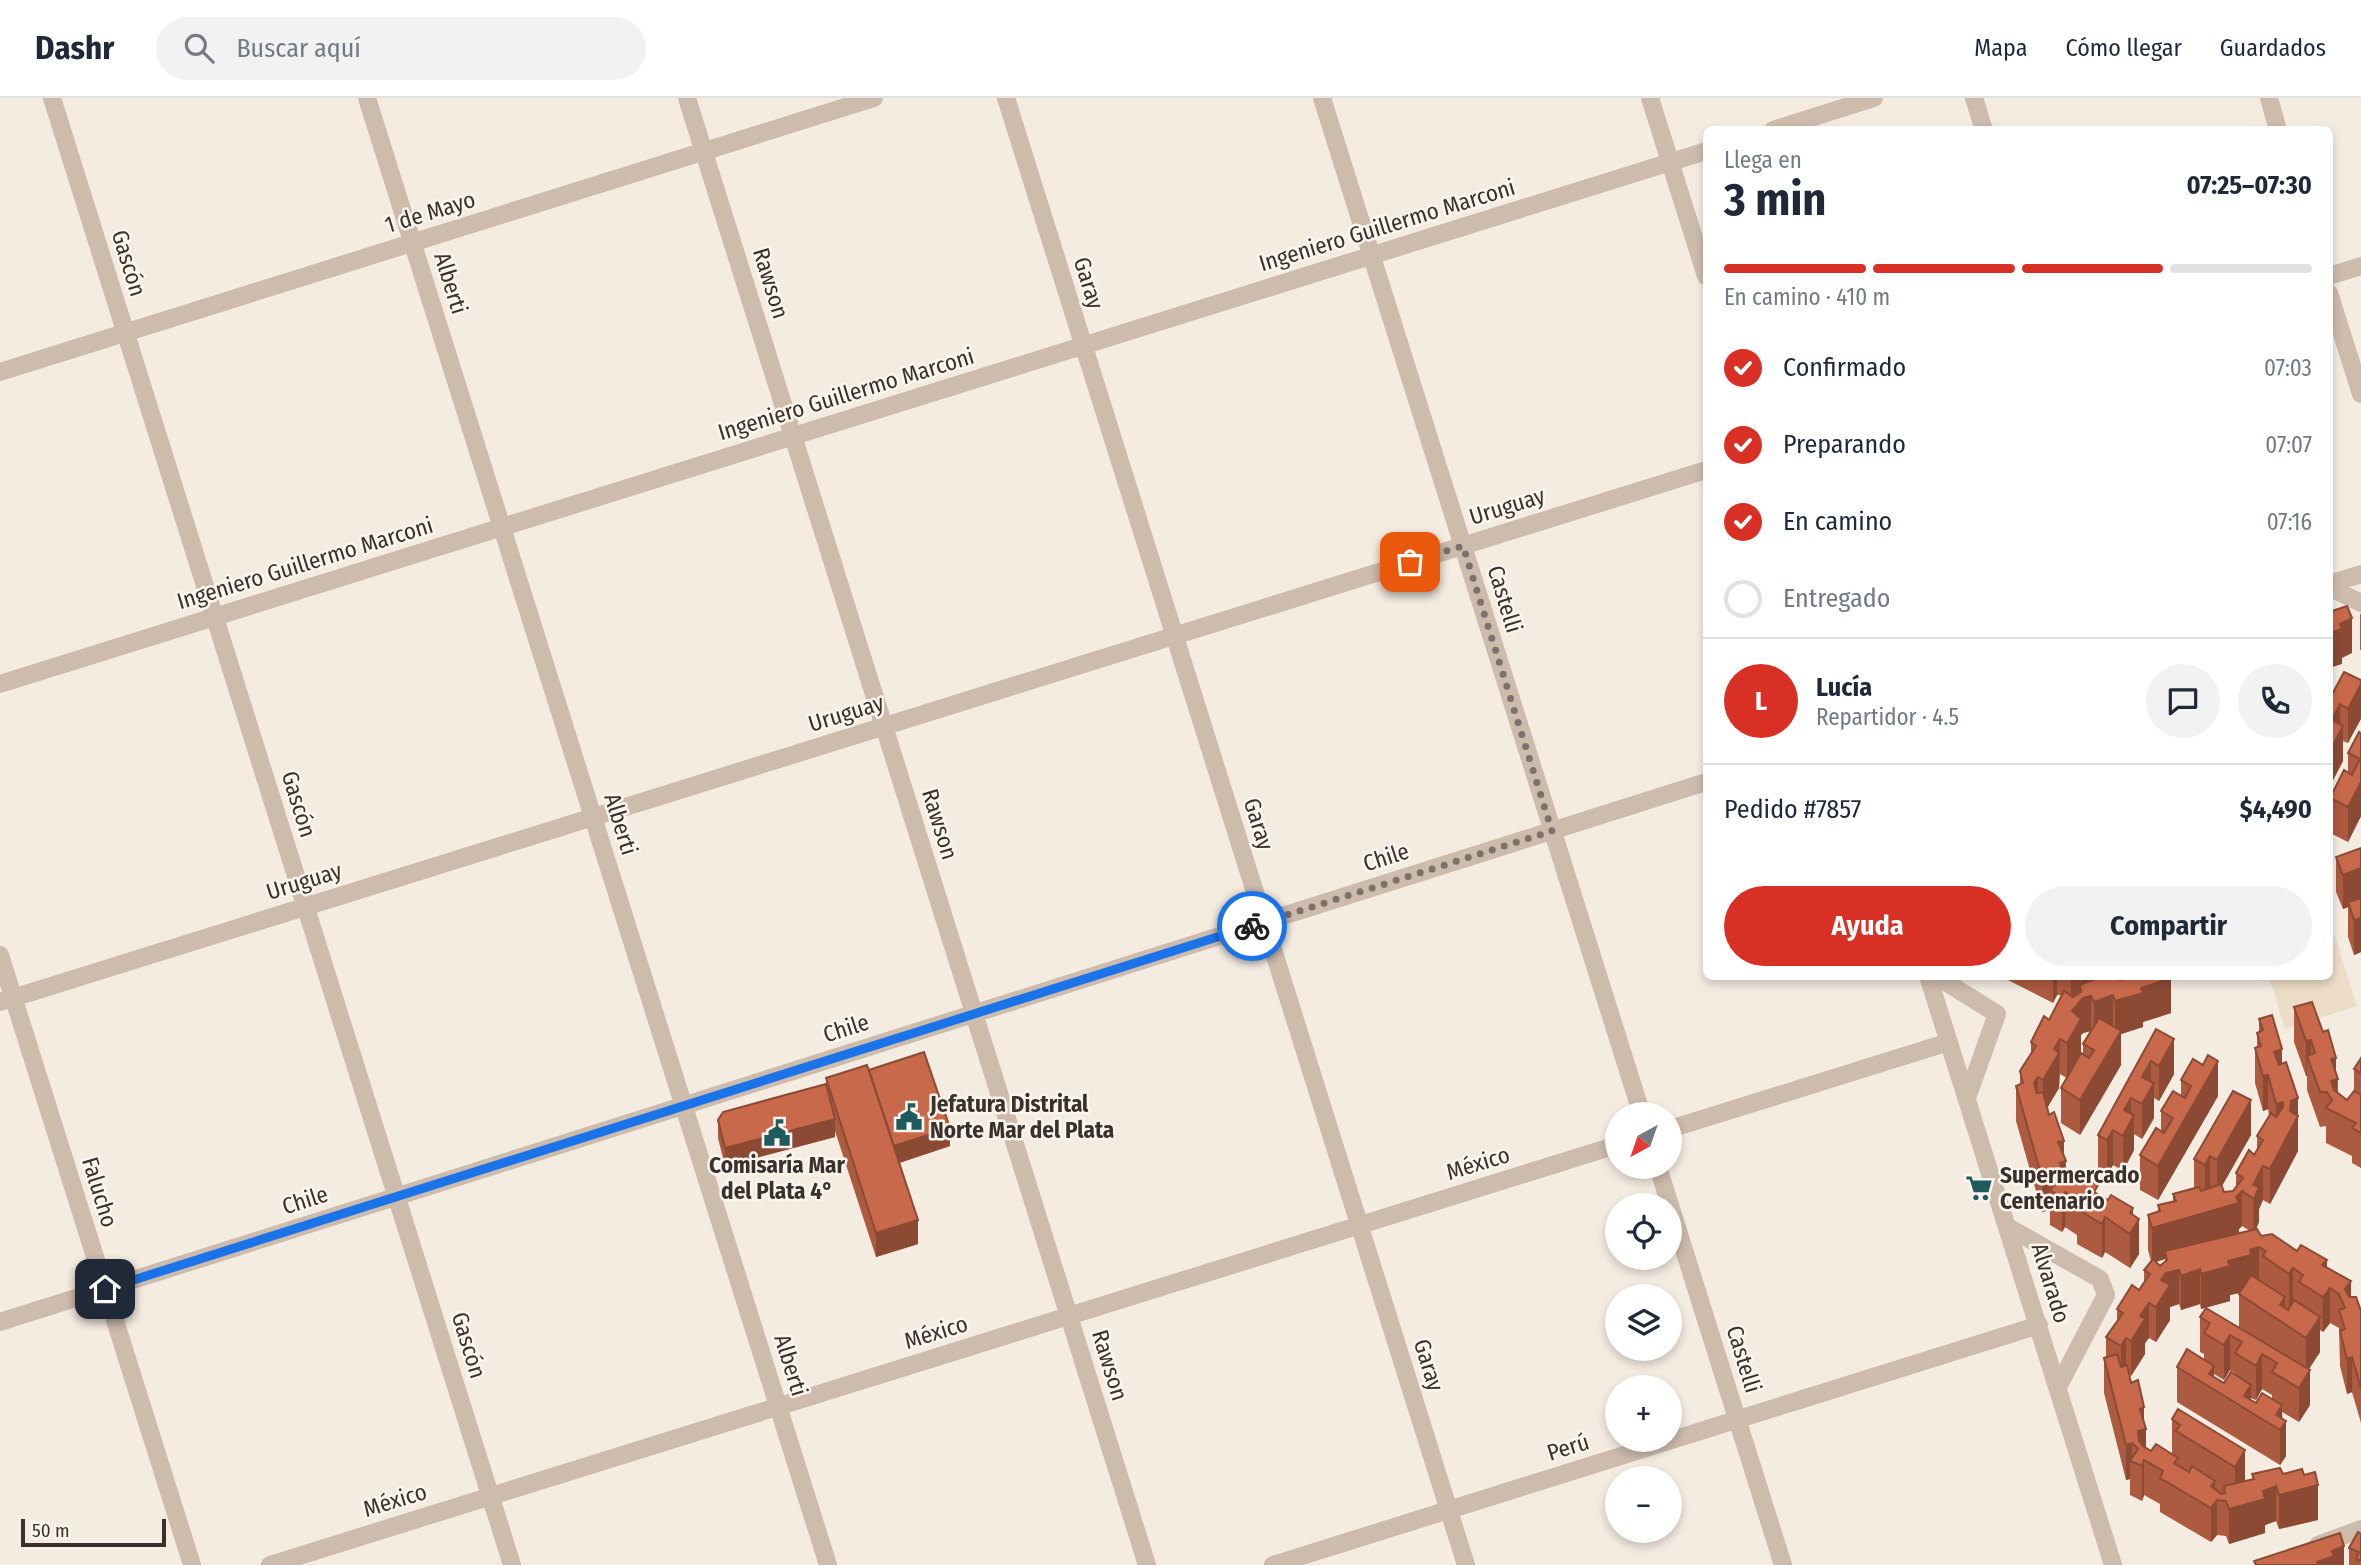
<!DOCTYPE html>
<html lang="es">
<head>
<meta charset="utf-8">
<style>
  body { margin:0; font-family:"Fira Sans Condensed",sans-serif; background:#f2f2f3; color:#1f2937; height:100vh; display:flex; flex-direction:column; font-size:26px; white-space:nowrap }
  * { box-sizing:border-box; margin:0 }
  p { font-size:23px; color:#747a83 }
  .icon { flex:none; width:38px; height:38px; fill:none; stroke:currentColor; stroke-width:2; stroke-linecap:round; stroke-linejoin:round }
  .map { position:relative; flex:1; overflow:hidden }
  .drawer { position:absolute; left:1703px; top:28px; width:630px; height:854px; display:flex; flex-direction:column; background:#fff; border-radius:10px; box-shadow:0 4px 10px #0003 }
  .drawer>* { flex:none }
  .needle { width:46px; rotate:220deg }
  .tools { position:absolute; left:1605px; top:1004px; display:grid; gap:14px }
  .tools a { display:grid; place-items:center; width:77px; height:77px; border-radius:50%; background:#fff; box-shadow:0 4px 10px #0003; font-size:35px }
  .scale { position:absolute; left:21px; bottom:18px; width:145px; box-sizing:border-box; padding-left:7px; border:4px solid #3b302b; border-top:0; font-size:19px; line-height:24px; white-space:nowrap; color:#3b302b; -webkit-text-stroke:5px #fbf5ee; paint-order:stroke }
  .pin { position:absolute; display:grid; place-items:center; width:60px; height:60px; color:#fff; margin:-30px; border-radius:14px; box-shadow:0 4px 10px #0006 }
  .courier { position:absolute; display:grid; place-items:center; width:70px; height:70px; margin:-35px; border:5px solid #1a73e8; border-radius:50%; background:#fff; color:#222; box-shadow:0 2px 9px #0007 }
  .overview em { font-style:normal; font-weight:700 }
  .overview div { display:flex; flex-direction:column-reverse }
  .overview { display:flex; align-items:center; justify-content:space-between; height:119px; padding:0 21px }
  h1 { font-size:46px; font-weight:700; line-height:52px }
  .bar { display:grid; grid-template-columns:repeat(4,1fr); gap:10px 7px; align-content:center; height:84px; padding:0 21px }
  .bar i { height:9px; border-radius:5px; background:#e0e1e3 }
  .bar .selected { background:#d93025 }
  .bar p { grid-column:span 4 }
  .line { display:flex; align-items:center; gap:18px; padding:0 21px; border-top:2px solid #e0e1e3 }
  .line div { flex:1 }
  .round { display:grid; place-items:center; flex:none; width:74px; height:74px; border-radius:37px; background:#f2f2f3 }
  ol { padding:0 21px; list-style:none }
  li { display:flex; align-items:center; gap:21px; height:77px }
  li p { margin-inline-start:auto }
  li .icon { padding:7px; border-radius:50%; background:#d93025; color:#fff; stroke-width:4 }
  li:last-child { color:#747a83 }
  li i { width:38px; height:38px; border:4px solid #e0e1e3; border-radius:50% }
  .action { display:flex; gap:14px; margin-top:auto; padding:14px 21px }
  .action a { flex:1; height:80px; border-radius:42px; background:#d93025; color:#fff; font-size:28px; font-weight:700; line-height:80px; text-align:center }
  .action a+a { background:#f2f2f3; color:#1f2937 }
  header { display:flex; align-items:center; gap:42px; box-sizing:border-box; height:98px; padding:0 35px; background:#fff; border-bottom:2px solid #e0e1e3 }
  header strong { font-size:33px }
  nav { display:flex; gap:38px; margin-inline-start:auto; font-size:24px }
  .search { width:490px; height:63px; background:#f2f2f3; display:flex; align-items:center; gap:18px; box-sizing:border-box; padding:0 24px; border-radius:38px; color:#747a83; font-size:26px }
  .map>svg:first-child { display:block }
  .plaza { fill:#ecdcc8 }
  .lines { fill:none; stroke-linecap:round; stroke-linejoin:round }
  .street { stroke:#cdbbac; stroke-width:18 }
  .wall { fill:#ac5a40; fill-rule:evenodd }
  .shaded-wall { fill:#8c4a34 }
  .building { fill:#c8694b; stroke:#8c4a34; stroke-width:2 }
  .done { stroke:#7c716b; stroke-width:7; stroke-dasharray:0 12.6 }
  .route { stroke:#1a73e8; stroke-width:9 }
  .labels { text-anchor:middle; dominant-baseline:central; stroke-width:5; stroke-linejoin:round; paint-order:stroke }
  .street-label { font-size:23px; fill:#3b302b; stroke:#fbf5ee }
  .poi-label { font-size:23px; font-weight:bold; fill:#3b302b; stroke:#fbf5ee; text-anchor:start }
</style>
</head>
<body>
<header>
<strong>Dashr</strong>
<div class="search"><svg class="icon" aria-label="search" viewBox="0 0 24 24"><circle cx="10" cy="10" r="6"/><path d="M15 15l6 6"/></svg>Buscar aquí</div>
<nav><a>Mapa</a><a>Cómo llegar</a><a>Guardados</a></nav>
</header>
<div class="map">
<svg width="2361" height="1467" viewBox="0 0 2361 1467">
  <rect width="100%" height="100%" fill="#f4ebe1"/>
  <path class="plaza" d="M2335,838l22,70 -72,23 -16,-52 60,-1v-38z"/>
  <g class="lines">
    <path class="street" d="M52,0l460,1467
      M367,0l461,1467
      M687,0l460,1467
      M1006,0l460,1467
      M1322,0l320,1017
      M1650,0l56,178
      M1974,0l10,32
      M2269,0l9,32
      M1773,32l101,-32
      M2329,178l32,-10
      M2329,195l32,101
      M0,274l874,-274
      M2329,486l32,-10
      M2329,489l32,16
      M0,586l1706,-533
      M0,857l192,610
      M1928,878l185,589
      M1936,878l61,38 -30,84
      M0,904l1706,-532
      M1670,1031l279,-87
      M1658,1069l125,398
      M2008,1129l92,52 6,16 -48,92
      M0,1224l1706,-540
      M2318,1447l43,-16
      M270,1467l1347,-420
      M1273,1467l766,-240"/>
  </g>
  <path class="wall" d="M2361,515v37h-1v-35z
    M2361,582l-13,63 -5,-2v20l-11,21 -3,-2v-80z
    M2361,635v83l-13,26 -18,-9v-35l18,-25v-20z
    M2361,750v104l-7,3 -6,-18v-30l-5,2 -7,-17v-35z
    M2000,878h170l1,37 -28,9v5l-22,7v31l-41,70 -19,-12v-35l6,-10 -7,-4 -1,14 -12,20 17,47 2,23 32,16 35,21 6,39 -9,14 -25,-16 -3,6 -25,-14v-9l-12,-8 -3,5 -12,-7v-15l-8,2 -26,-91v-35l4,-2v-13l11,-16v-13l18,-22 13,-25h-5l-4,8zM2091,933l-8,13v11l-2,-1v-19l2,-2z
    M2294,909l42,67 2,19 9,7 7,-9v-22l7,-11v110l-9,-5v-7l-26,-13v-17l-6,1 -13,-37v-14h-1l-12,-34z
    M2259,921l23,45 16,69v18l-28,53 -7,-4 -4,9v13l-3,7 5,7 36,15 30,16 34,44v112l-9,-31 -5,2 -7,-28 -1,-38 -9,-5 -7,9 -3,-2v22l-11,17 1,36 -11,17 -17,-10 4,44 -6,9 -103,-63v-35l27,-8v-5l-4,-2v-35l39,10v-34l-9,2v6l-29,8 -1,-5 -19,6 -2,-6 -9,3v13l-14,22 -7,-4 -4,5v11l-14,22 -2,-2 15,49 2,24 5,4 21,2v-34l73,31v31l7,-1v-6h31l35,46 -39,9 -3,-8 -11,4v8l-36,11 -3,-8 -9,-1 -6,7 -51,-30v-8l-16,-9 -2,6 -12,-6v-16l-4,1 -22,-87v-35l2,-1v-20l11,-15v-13l22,-19 5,-8v-12l7,-9 -3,-11v-35l10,-4v-6l15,-4v-7l21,-6v-29l57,-24 -29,50 2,7 9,-1 3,-3v-15l18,-18 3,-6v-13l12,-20 -1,-7 -5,2 -8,-28v-35h2v-15l2,-1zM2242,1128l8,5 -11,2v-4zM2165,1161v3l-5,4 -4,-4zM2230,1272l5,3v2l-11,8 -10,-6v-3l10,6zM2262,1291l10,6v5l-16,3 -5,-3v-2l5,2z
    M2156,931l18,45 -15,27 -5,-3v20l-12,21 -8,-5v16l-11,21 -10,-6 -6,10 -9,-5v-35z
    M869,972l81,76 -51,17 19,81 -42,13 -41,-126v6l-110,29 -7,-28v-18l108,-36v-6z
    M2181,982l37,16 -60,104 -18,-10v-35l21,-23v-21l20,-15z
    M2361,1436v31h-12v-17z"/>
  <path class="shaded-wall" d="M2352,520v35l-10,5v6l-13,4v-35l11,-9z
    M2361,586v35l-13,24v-34z
    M2340,606v28l3,-6v35l-11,21v-62z
    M2361,684v34l-13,26v-35z
    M2361,770v35l-13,-1v5l-5,2v-34z
    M2361,820v34l-7,3v-35z
    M2053,878h4v19l-4,8z
    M2071,878h45l-25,20v35l-8,2 -2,2v18l-14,25v-35l5,-32 9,-12 -1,-14v14l-9,4z
    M2171,880v35l-28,9v5l-22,7v31l-41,70v-35l35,-64v-35l26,-13z
    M2113,897v35l-19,7v-35z
    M2060,941l-1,49 -16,27v-35l11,-31z
    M2174,941v35l-15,27v-35z
    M2311,942v25l-4,-9v20h-1v-35z
    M2282,951v34l-8,-31z
    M2336,960v21h2l-1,34 -5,-2 -1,-52z
    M2151,963v28l3,-6v35l-12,21v-62z
    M2218,963v35l-60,104v-34z
    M2268,977v34l-5,2v-35z
    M2038,979v35l-4,-29z
    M2131,1000v24l3,-7v35l-11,21 1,-61z
    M2298,1000v53l-28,53v-35l21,-68z
    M2251,1002v35l-34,60v-35z
    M2283,1004v35l-7,2v-35z
    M835,1021v18l-110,29v-18z
    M950,1030v18l-57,19v-18z
    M2113,1032v35l-6,10v-35z
    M2064,1043v21l2,-1 -1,66 -3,5v-35l-4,-55z
    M2210,1058v35l-5,9v-35z
    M2263,1068v34l-4,9v13l-5,12 -1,-49z
    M2050,1077v35l-8,2v-34z
    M2242,1093v35l-3,3v9l-74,13v8l-13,4v-35l84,-31z
    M2133,1110v21l6,-10v35l-9,14v-55z
    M2105,1119v35l-3,6v-34z
    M918,1122v24l-42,13v-24z
    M2259,1149v35l-8,8 -21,5v6l-29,8v-35l49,-24z
    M2327,1162v33l3,-5v35l-7,9 -1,-67z
    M2293,1170v35l-4,6v-35z
    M2200,1171v35l-19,6v-34z
    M2179,1172v34l-9,3v13l-14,22v-35l5,-27 5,-7z
    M2351,1183v35l-6,-27z
    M2285,1199v28l-5,-20z
    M2149,1205v35l-4,5v11l-14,22v-35l9,-25z
    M2320,1219v35l-14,21v-35z
    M2230,1237v35l-6,10v-35z
    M2126,1240v35l-5,8v-35z
    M2262,1256v35l-6,11v-34z
    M2352,1259v35l-5,2v-35z
    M2214,1268v24l-5,-16z
    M2310,1272v35l-11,17v-34z
    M2251,1287v28l-7,-17z
    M2282,1307v22l4,-6v35l-6,9v-35l-4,-15z
    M2144,1309v22h2v33l-2,-2v35l-2,6v-35l-4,-35 2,-22z
    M2132,1345v19l-2,-1v18l-4,1v-35z
    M2245,1352v35l-10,17v-35z
    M2215,1383v21l2,-2v35l-6,7v-56z
    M2318,1387v35l-39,9v-34z
    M2276,1388v35l-11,4v8l-36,11v-35l34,-18z
    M2344,1448v19h-27v-3l15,-11z"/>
  <path class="building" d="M2347,508l5,12 -12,6 2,5 -13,4v-21z
    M2344,574l17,8v4l-13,25 -8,-5 -8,16 11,6 -11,21 -3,-2v-45z
    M2359,634l2,1v49l-13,25 -18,-9 14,-28 8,5 8,-16 -12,-6z
    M2361,750v20l-18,7 -7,-18z
    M2361,800v20l-7,2 -6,-18z
    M2103,878h15l2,4 10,-4h40l1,2 -30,10 2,5 -28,8 -2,-6 -19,7 -3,-6 -8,2 -11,13 9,8 -14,24 -7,-4 -6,10 5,4 -16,27 -5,-3 -4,6 3,10 6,-1 6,23 5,-3 10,29 -6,1 8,19 -6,2 3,13 8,4 5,-8 22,13 -4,7 14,8 3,-5 22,13 -3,5 9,6 -9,15 -25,-17 -3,7 -25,-15 5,-6 -17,-11 -3,6 -12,-8 7,-8 -7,-7 -8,3 -26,-92 7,-3 -3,-12 16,-25 -5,-4 13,-26 5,4 15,-29 9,6 8,-5 -1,-7z
    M2312,904l11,30 5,-2 8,28 -5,1 7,20 -7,2 3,9 13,10 7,-9 7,4v38l-9,-5 4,-5 -30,-15 6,-8 -5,-8h-7l-13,-36 8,-3 -4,-13 -5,1 -12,-34z
    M2272,917l10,34 -8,3 5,13 7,-3 12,36 -7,3 -1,10 8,5 -28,53 -7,-3 -10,19 6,2 -5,12 -12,-8 -6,6 3,6 -87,25 -4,-13 12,-4 -2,-6 18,-4 -3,-7 26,-7 2,4 20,-7 3,8 9,-1 10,-13 -7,-5 13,-23 5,5 9,-15 -6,-4 14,-23 5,4 7,-10v-5l-7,2 -8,-29 -5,1 -8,-28 6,-2 -4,-13 6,-3 -4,-11z
    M2099,920l22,13 -41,69 -19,-12 20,-35 8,5 5,-8 -11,-6z
    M2156,931l18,10 -15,27 -8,-5 -9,16 12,6 -12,21 -11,-6 -7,12 10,5 -11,21 -10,-6 -6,10 -9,-5z
    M924,954l26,76 -56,18 -25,-76z
    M2208,957l10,6 -60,105 -18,-11 16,-27 8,5 9,-15 -12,-7 12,-20 12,7 6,-12 -10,-6 12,-21 10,6z
    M2361,960v15l-7,-4z
    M867,967l51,155 -42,13 -50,-155z
    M826,986l9,35 -110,29 -7,-28 5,-8z
    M2233,993l18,9 -34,60 -7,-4 -5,9 -11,-6z
    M2257,1131l4,7 11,-2 25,17 4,-6 26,15 -5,5 29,16 -6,8 4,8h7l5,14v77l-9,-31 -5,2 -7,-28 5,-2 -6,-19 6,-2 -6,-14 -9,-6 -7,9 -24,-15 4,-7 -10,-7 -4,6 -26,-18 3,-5 -7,-4 -9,3 1,5 -23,6 2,5 -29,8 -1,-5 -19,7 -2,-6 -13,3 -5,7 9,5 -14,22 -7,-4 -9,13 5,3 -14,22 -5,-3 -5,8 -15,-9 17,-24 -6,-4 15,-24 7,5 11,-16 -6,-4 9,-11 7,7 7,-6 -2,-9z
    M2251,1177l34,22 -5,8 8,5 6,-10 26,17 -14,21 -67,-44z
    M2206,1210l104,62 -11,18 -27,-16 5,-9 -15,-9 -6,12 -21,-13 7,-11 -12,-7 -6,10 -20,-12 6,-10 -10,-6z
    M2187,1251l27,17 -5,8 15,9 7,-11 20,13 -7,11 12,7 6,-10 20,12 -6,10 10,6 -6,9 -103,-63z
    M2117,1256l4,13 6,-2 4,18 7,-3 6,27 -4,2 6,20 -8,2 1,10 4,5 8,5 5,-7 22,14 -4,5 15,9 3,-6 23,15 -4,5 10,8 4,-1 -1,-7 30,-7 -2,-5 28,-6 3,6 19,-5 2,6 11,-3 3,13 -39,10 -3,-9 -13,5 2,8 -36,10 -3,-8 -9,-1 -6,8 -51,-30 3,-7 -19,-11 -2,6 -12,-5 8,-12 -6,-6 -6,2 -22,-87z
    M2178,1311l67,41 -10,17 -59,-36 4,-6 -8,-6z
    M2358,1434l3,2v27l-5,-3 3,-6 -10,-4z
    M2340,1435l4,13 -12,5 2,5 -17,6 1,3h-62l-2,-4z"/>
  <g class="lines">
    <path class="done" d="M1252,828l300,-95 -89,-285 -53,16"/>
    <path class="route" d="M105,1191l1147,-363"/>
  </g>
  <defs>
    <symbol id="civic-bare" viewBox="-9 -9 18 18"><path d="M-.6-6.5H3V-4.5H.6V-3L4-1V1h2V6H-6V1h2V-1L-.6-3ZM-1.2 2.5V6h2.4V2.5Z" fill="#1f5a5e" stroke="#fbf5ee" stroke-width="2.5" paint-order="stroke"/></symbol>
    <symbol id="supermarket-bare" viewBox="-9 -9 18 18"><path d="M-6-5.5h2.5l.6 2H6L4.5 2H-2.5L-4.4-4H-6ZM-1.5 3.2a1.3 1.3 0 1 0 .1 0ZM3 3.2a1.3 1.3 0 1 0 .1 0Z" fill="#1f5a5e" stroke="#fbf5ee" stroke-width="2.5" paint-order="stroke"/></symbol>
  </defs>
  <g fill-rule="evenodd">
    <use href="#civic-bare" x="890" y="1000" width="38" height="38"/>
    <use href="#civic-bare" x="758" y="1016" width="38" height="38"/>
    <use href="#supermarket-bare" x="1960" y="1071" width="38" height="38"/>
  </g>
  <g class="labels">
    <g class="street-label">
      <text transform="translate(430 114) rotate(-17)">1 de Mayo</text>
      <text transform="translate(1387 127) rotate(-17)">Ingeniero Guillermo Marconi</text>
      <text transform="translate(129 165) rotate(73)">Gascón</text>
      <text transform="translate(451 185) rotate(73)">Alberti</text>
      <text transform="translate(771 185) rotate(73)">Rawson</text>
      <text transform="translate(1089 185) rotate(73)">Garay</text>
      <text transform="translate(846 296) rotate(-17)">Ingeniero Guillermo Marconi</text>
      <text transform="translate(1507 408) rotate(-17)">Uruguay</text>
      <text transform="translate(305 465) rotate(-17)">Ingeniero Guillermo Marconi</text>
      <text transform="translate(1505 501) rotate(73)">Castelli</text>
      <text transform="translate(846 615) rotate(-17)">Uruguay</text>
      <text transform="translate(299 706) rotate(73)">Gascón</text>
      <text transform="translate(621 726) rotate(73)">Alberti</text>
      <text transform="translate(940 726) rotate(73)">Rawson</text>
      <text transform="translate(1259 726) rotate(73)">Garay</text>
      <text transform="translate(1386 759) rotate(-18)">Chile</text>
      <text transform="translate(304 783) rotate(-17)">Uruguay</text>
      <text transform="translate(846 930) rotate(-18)">Chile</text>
      <text transform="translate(1478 1065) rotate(-17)">México</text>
      <text transform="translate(100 1094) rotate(73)">Falucho</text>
      <text transform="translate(305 1102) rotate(-18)">Chile</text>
      <text transform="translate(2051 1185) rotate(73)">Alvarado</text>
      <text transform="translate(936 1234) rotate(-17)">México</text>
      <text transform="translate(469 1247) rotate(73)">Gascón</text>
      <text transform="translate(1744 1261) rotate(73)">Castelli</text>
      <text transform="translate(791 1267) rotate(73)">Alberti</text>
      <text transform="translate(1110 1267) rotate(73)">Rawson</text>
      <text transform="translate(1429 1267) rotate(73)">Garay</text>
      <text transform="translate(1568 1349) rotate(-17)">Perú</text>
      <text transform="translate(395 1402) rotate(-17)">México</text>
    </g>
    <g class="poi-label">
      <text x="930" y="1006">Jefatura Distrital<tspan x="930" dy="26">Norte Mar del Plata</tspan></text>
      <text x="777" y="1067" text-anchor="middle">Comisaría Mar<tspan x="777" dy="26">del Plata 4°</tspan></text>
      <text x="2000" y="1077">Supermercado<tspan x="2000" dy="26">Centenario</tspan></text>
    </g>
  </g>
</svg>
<div class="tools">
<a><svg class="needle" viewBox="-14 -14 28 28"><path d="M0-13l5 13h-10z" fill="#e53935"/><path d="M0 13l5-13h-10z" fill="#747a83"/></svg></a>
<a><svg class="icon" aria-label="locate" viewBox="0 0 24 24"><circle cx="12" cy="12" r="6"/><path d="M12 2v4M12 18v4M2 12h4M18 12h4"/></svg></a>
<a><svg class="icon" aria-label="layers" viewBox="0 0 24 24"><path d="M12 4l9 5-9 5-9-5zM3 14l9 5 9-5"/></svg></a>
<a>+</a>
<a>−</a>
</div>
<div class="scale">50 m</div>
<div class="pin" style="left:1410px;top:464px;background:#ea580c"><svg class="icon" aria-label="bag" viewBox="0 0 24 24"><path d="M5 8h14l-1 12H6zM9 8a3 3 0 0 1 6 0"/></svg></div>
<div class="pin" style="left:105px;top:1191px;background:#1f2937"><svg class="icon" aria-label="home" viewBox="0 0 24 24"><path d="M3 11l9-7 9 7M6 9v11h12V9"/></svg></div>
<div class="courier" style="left:1252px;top:828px"><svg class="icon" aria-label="bike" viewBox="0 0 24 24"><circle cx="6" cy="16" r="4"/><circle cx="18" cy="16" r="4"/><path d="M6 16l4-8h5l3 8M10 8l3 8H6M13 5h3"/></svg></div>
<section class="drawer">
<div class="overview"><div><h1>3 min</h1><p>Llega en</p></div><em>07:25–07:30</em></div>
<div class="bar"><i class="selected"></i><i class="selected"></i><i class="selected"></i><i></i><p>En camino · 410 m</p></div>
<ol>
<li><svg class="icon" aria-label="check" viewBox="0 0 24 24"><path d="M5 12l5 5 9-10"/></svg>Confirmado<p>07:03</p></li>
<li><svg class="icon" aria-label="check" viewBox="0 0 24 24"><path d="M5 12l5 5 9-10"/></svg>Preparando<p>07:07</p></li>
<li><svg class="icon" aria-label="check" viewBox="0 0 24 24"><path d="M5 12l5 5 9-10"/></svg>En camino<p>07:16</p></li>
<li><i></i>Entregado</li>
</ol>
<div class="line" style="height:126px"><b class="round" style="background:#d93025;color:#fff">L</b><div><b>Lucía</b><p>Repartidor · 4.5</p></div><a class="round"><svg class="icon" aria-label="chat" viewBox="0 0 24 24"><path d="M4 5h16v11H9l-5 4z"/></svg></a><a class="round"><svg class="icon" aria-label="phone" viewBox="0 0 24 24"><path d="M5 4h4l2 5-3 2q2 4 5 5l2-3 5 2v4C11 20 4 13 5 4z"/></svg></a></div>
<div class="line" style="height:91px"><div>Pedido #7857</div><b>$4,490</b></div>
<div class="action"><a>Ayuda</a><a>Compartir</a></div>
</section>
</div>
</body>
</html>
